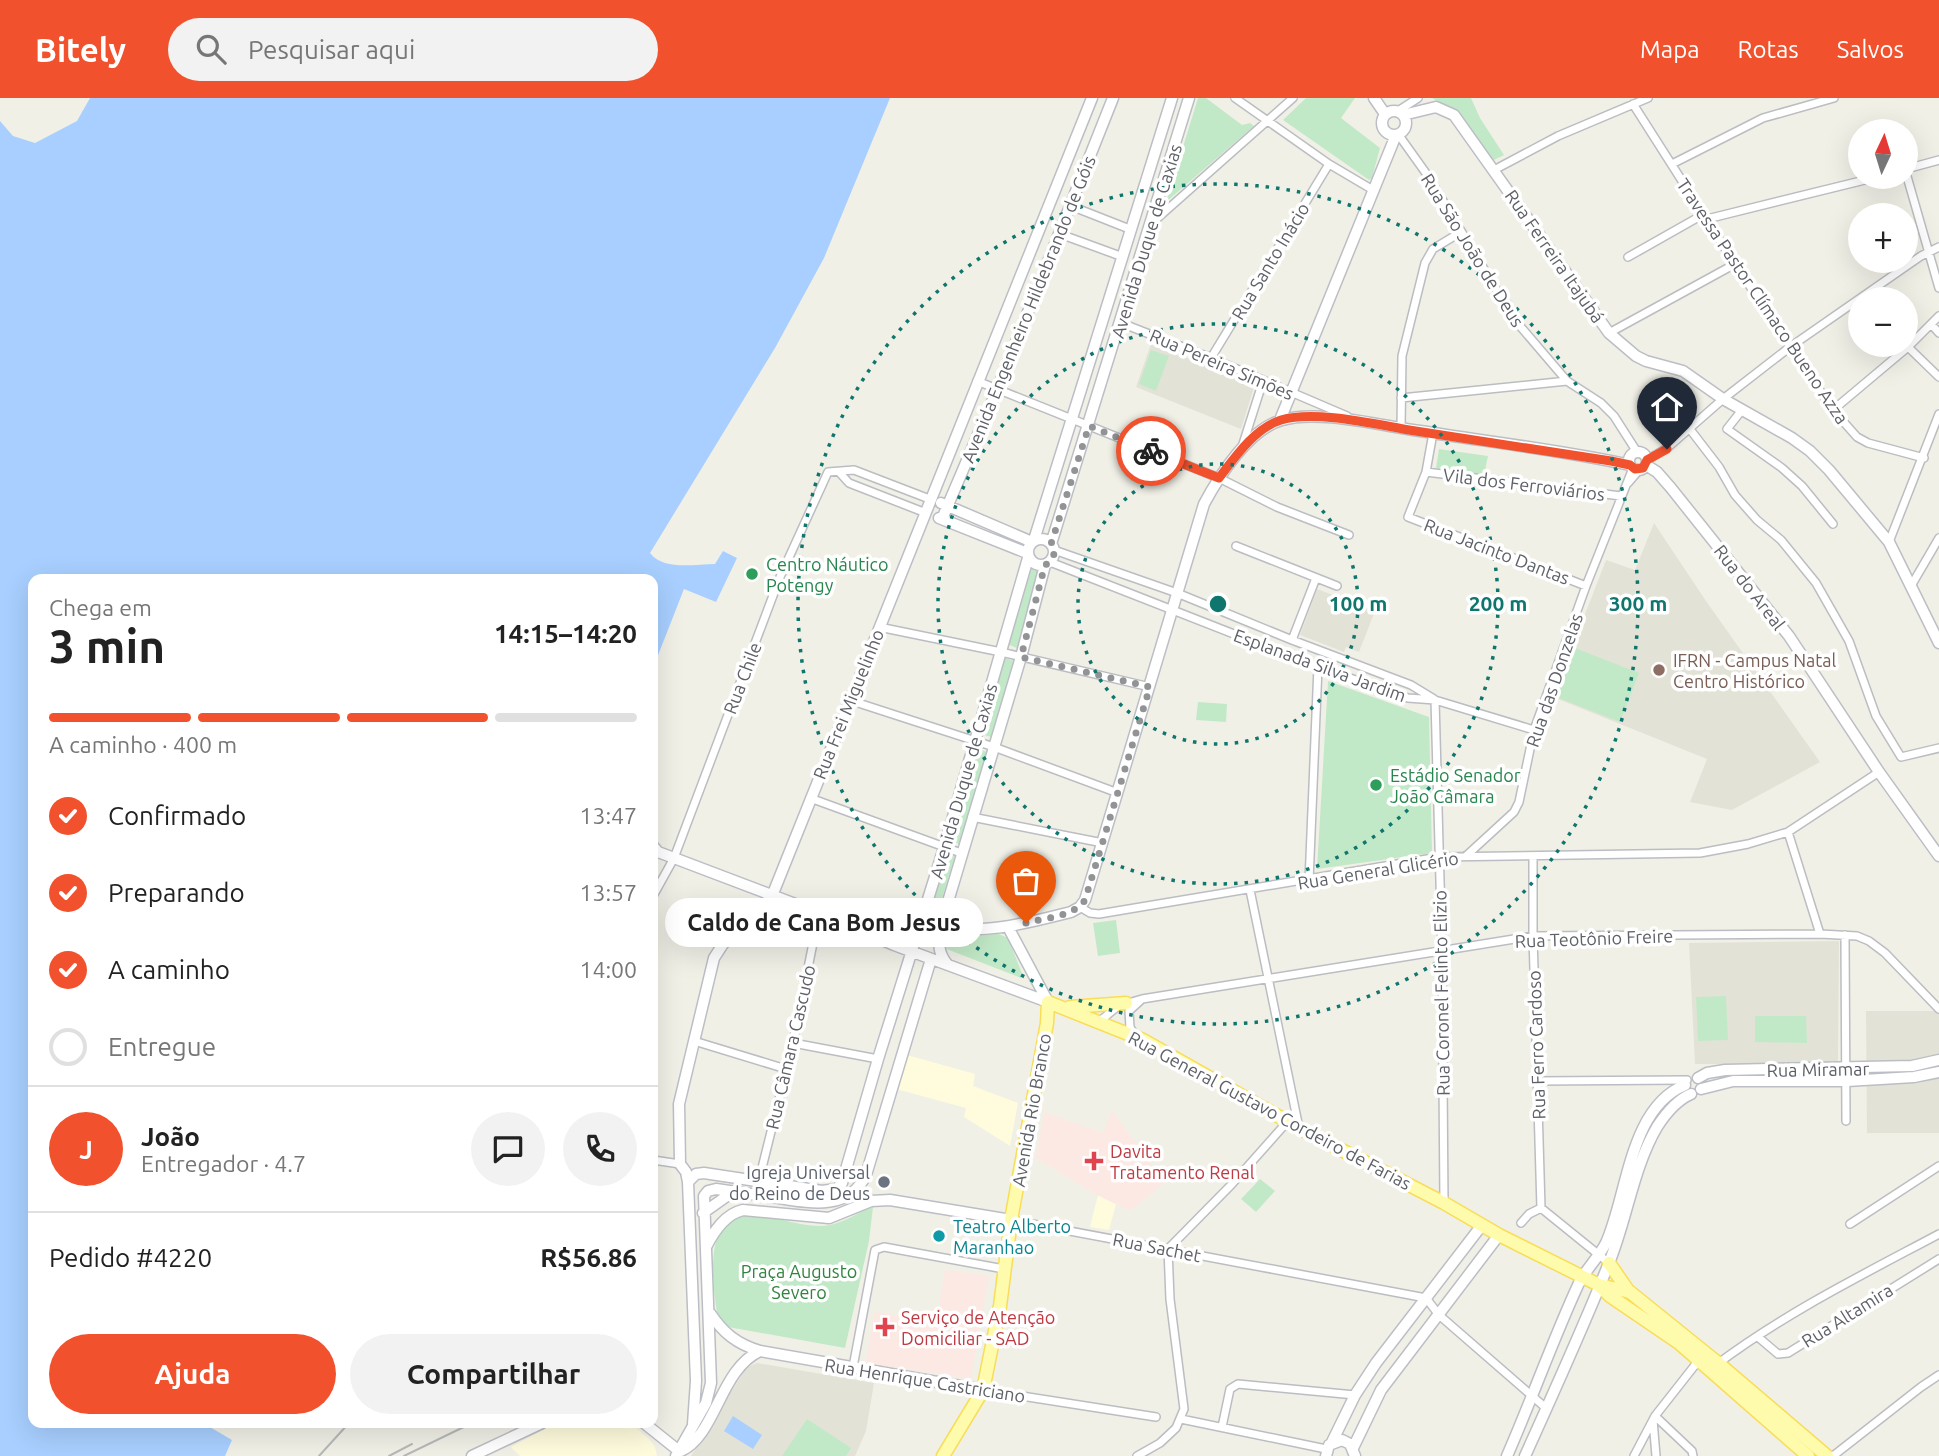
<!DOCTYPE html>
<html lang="pt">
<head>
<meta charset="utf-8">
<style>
  body { margin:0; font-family:Ubuntu,sans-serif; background:#f2f2f2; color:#222; height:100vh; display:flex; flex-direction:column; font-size:26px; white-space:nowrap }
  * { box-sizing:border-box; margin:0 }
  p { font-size:23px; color:#767676 }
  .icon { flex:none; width:38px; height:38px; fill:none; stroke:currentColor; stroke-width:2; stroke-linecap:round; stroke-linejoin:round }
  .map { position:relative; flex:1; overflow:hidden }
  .details { position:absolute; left:28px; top:476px; width:630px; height:854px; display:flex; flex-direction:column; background:#fff; border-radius:14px; box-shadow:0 7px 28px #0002 }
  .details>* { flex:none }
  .needle { width:46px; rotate:4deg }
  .controls { position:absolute; left:1848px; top:21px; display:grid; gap:14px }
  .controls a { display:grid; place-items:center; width:70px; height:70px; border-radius:50%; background:#fff; box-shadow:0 7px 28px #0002; font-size:35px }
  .pin { position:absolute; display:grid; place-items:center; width:60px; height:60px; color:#fff; margin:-72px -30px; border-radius:50% 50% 50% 0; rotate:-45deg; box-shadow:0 0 7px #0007 }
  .pin .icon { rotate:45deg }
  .courier { position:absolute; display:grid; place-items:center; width:70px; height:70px; margin:-35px; border:5px solid #f1512c; border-radius:50%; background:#fff; color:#222; box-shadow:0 2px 9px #0007 }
  .bubble { position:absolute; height:49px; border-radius:24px; background:#fff; box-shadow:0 7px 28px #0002; font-size:23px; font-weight:700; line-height:49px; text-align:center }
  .overview em { font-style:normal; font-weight:700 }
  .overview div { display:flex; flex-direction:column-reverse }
  .overview { display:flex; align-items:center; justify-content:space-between; height:119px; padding:0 21px }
  h1 { font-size:46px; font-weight:700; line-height:52px }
  .bar { display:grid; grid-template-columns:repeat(4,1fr); gap:10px 7px; align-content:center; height:84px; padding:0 21px }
  .bar i { height:9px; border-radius:5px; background:#e0e0e0 }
  .bar .selected { background:#f1512c }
  .bar p { grid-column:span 4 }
  .line { display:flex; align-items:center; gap:18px; padding:0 21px; border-top:2px solid #e0e0e0 }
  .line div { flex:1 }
  .round { display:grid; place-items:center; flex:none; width:74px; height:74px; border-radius:37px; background:#f2f2f2 }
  ol { padding:0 21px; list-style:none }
  li { display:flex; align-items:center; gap:21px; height:77px }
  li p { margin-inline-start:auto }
  li .icon { padding:7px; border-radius:50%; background:#f1512c; color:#fff; stroke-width:4 }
  li:last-child { color:#767676 }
  li i { width:38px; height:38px; border:4px solid #e0e0e0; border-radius:50% }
  .cta { display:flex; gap:14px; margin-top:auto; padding:14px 21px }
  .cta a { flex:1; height:80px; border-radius:42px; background:#f1512c; color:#fff; font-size:28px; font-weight:700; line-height:80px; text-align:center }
  .cta a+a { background:#f2f2f2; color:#222 }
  header { display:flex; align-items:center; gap:42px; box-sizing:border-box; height:98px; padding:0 35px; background:#f1512c; color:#fff }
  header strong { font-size:33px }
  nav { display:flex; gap:38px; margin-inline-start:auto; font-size:24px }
  .search { width:490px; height:63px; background:#f2f2f2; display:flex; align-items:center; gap:18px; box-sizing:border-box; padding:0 24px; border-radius:38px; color:#767676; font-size:26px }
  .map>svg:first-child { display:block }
  .commercial { fill:#fffbdd }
  .education { fill:#e3e2d7 }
  .medical { fill:#fde9e3 }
  .green { fill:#c2e9c7 }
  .water { fill:#a8cfff }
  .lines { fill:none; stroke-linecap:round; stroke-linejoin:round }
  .street-casing { stroke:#bbbdc2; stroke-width:10 }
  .secondary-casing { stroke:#bcbec5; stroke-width:13 }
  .primary-casing { stroke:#f8dd58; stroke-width:15 }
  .street { stroke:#fff; stroke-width:7 }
  .secondary { stroke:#fff; stroke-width:10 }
  .primary { stroke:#fffbad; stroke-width:12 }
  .tram { stroke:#b7b8b8; stroke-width:2 }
  .done { stroke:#919394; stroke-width:7; stroke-dasharray:0 12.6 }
  .route { stroke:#f1512c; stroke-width:9 }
  .ring { fill:none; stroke:#0f766e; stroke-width:3.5; stroke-dasharray:3.5 7 }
  .leisure-dot { fill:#2e9e5b; stroke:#fff; stroke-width:2.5 }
  .education-dot { fill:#8d6e63; stroke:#fff; stroke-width:2.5 }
  .health-dot { fill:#e0444e; stroke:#fff; stroke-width:2.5 }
  .worship-dot { fill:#6b7280; stroke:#fff; stroke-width:2.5 }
  .culture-dot { fill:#0f9aa8; stroke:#fff; stroke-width:2.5 }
  .labels { text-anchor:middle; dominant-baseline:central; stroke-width:7; stroke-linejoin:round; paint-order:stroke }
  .street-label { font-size:18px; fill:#5e6167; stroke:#fff }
  .leisure-label { font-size:18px; fill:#27864d; stroke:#fff; text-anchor:start }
  .education-label { font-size:18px; fill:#785e54; stroke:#fff; text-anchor:start }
  .health-label { font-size:18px; fill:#be3a42; stroke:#fff; text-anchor:start }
  .worship-label { font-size:18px; fill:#5b616d; stroke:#fff; text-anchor:end }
  .culture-label { font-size:18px; fill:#0d838f; stroke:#fff; text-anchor:start }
  .park-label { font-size:18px; fill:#30833e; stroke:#fff }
  .centre { fill:#0f766e; stroke:#fff; stroke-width:3.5 }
  .ring-label { font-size:21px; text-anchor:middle; font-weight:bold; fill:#0f766e; stroke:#fff; stroke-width:7; stroke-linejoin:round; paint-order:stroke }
</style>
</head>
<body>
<header>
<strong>Bitely</strong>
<div class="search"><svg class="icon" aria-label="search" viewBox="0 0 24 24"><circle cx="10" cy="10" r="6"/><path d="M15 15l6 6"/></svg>Pesquisar aqui</div>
<nav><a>Mapa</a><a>Rotas</a><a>Salvos</a></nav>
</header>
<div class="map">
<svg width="1939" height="1358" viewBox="0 0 1939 1358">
  <rect width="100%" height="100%" fill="#f1f0e7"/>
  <path class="commercial" d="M907,957l68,19 -2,12 45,17 -8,43 -46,-29 2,-9 -70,-19z
    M1098,1097l18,9 -7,26 -19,-3z
    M556,1325h74l19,16 6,8 2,9h-137l-9,-9z"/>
  <path class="education" d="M1151,246l104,40 -14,45 -105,-42z
    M1654,425l52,78 114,161 -88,48 -42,-8 17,-43 -154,-62 53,-137 29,10z
    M1317,491l58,22 -16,41 -13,-5 -2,5 -44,-17z
    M1839,843l-1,123h-143l-6,-121z
    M1866,913h73v122h-72z
    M757,1265l117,20 -8,48 -11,25h-164l56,-89z"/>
  <path class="medical" d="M1112,1012l52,73 -34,28 -35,-17 -59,-36 8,-46 59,21z
    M945,1172l44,6 -18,103 -105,-16 8,-51 62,9z"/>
  <path class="green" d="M1198,0h8l36,27 8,-2 4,3 -88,76z
    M1306,0h49l-14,20 39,30 -8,30 -3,2 -86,-60z
    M1432,0h39l9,20 24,37 -12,6 -31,-46z
    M1151,252l18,6 -13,35 -17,-7z
    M1439,351l49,7 -4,19 -48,-7z
    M1030,470l12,3 -23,78 -12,-5z
    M1575,550l64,25 -19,49 -64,-25z
    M1005,560l9,3 -23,76 -10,-3z
    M1328,583l101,36 3,136 -115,16z
    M1198,604l29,2 -1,18 -30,-2z
    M977,650l10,4 -28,92 -9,-3z
    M946,754h4l5,4 -1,4 -19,60 14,11 45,1 14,6 15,38 -2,2 -95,-37 -1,-9z
    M1116,822l4,33 -22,3 -5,-33z
    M1726,898l2,44 -30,1 -2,-44z
    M1755,918h51l1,27 -52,-1z
    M1260,1081l15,12 -19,21 -15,-13z
    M873,1109l-4,34 -24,107 -117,-21 -10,-9c-5,-28 -16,-103 28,-103 26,0 51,11 76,11 19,-1 34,-13 51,-19z
    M807,1321l44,29 -5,8h-64z"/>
  <path class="water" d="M90,0h800l-66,160 -49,90 -125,205c14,18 44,11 65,11l8,-13 14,7 -21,44 -32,-13 -31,79v-89h-620v844h170l29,17 -7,16h-225v-1335l13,15 22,7 42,-22z
    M733,1318l29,19 -9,14 -29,-18z"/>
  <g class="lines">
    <defs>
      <path id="street" d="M1235,0l94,66 44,26
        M1633,6l102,160 98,146 24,27 11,6 56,15
        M1398,13l20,-13
        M1398,36l30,42 86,143 53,62 34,22 13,13 23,36
        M1672,66l91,-46 71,-20
        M1906,71l33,-9
        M1494,72l64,-34 90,-38
        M1906,75l33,115
        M1071,108l61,24
        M1707,121l170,-42
        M1152,125l141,-125
        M1060,136l63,23
        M1628,159l76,-43
        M1121,225l90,35 136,58
        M1931,226l8,9
        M1609,235l126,-69
        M1908,249l31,30
        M1211,260l118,-194
        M977,283l242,97 58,29 72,28
        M1401,300l166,-17
        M1742,312l-15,19 55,39 20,18 31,38
        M1833,312l75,-63 31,-31
        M1401,330l1,-72 23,-93 8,-14 28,-17
        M1689,330l30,39 16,28 22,25 24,20 35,43 33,58 27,75 25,41 38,-9
        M1433,335l-7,39 195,24
        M1242,349l21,-66
        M1647,362l20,-12 56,-49 67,-52 131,-91 18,-9
        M839,374l10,11 77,30
        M1426,374l-18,45 178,69
        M1628,385l12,-14
        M1889,444l50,-128
        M1236,448l101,40
        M1054,452l123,43 115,47 119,45 23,14
        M1050,464l268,105 90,31 27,2 99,30
        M1911,488l28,-48
        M879,529l122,25 149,35
        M1292,542l24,-62
        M849,602l145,47 124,46
        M1435,602l7,253 2,250
        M810,700l151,55
        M972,719l131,26
        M1788,734l32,102
        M1466,758l48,-44 5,-10 15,-72 52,-144 47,-118
        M1309,783l9,-214
        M1250,792l49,238
        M653,798l21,-38 106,-281 48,-105 26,-2 78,30
        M1080,809l10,6 9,1 340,-57 261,-4 48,-9 40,-12 91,-60
        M1845,837l1,186
        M1100,923l18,-15 24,-7 391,-63 287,-2 37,2 12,5 16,12 54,56
        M1134,936l-4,-7 -1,-16 12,-11
        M694,943l92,28
        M793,945l85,16
        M1536,983l151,-1
        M653,1062l27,4
        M759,1082l34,-137 26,-130
        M1541,1110l68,55
        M1011,1122l415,78 13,17 108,94
        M1521,1125l8,-9 12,-6 -8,-272v-80
        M1850,1126l89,-58
        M1758,1239l20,17 10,-1 151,-94
        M1716,1267c69,-52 148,-91 223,-131
        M853,1269l22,-117 9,-3 120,22
        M983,1292l173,27
        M1655,1318l37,35 1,5
        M1181,1321l145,30
        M1653,1322l3,36
        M1222,1329l8,-38 8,-5 117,11
        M1137,1358l23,-13 16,-15 8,-19 -14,-110 -2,-50 64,-65 56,-63
        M1634,1358l21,-40 44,-56
        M1833,1358l88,-69 18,-12"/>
      <path id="secondary" d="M1374,0l11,16
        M1382 25a12 12 0 1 1 24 0a12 12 0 1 1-24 0Z
        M1403,17l33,-8 18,8 155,218 27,23 10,5 37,10 40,28 69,39 18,13 19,19 60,72 50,101
        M1280,322l116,-285
        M1629 363a9 9 0 1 1 18 0a9 9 0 1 1-18 0Z
        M1646,367l11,7 14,16 118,148 90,136 60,84
        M941,405l91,39
        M939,420l88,35
        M942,421l55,-129 116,-292
        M1028 454a13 13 0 1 1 26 0a13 13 0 1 1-26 0Z
        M1034,442l138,-442
        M1051,446l138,-446
        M1045,467l-24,92 -77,258 -1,6c22,20 100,-2 128,-9l9,-5 5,-7 119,-396c15,-28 45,-75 78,-84 36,-11 100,6 138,11 70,11 141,19 210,34
        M653,748l5,6 16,6 145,55 75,32 154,57
        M943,823c-5,16 -7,31 5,44
        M1008,829l40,75
        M1698,980l9,-5 18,-3 187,-4 27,-6
        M1701,991l32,-8h114l67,-4 25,-5
        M688,1084l-2,-10 -6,-8 -1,-60 35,-146 9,-14 49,-48 320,-798
        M703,1115l31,-22
        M706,1149c8,-16 19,-33 37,-37l86,8 42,-17 19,-1 121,20
        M710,1215c13,20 27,31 50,38l223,39
        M644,1325l35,28
        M693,1326l3,-43 -8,-199 8,-8 8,-1 118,18 15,-2 5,-6 36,-124 66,-211 84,-290
        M1332,1344l23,-47 21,-32 106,-138
        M1353,1350l28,-58 118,-155
        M681,1353c35,-16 39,-82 79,-100
        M472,1358l70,-33
        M676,1358l30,-53 5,-20 -7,-187 4,-5 8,-2c19,3 37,5 56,8 34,5 76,16 94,-22l65,-216
        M1326,1358l3,-11 13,-5 8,4 5,12
        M1507,1358c25,-57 46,-117 72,-173 7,-14 20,-26 27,-40 22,-49 23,-135 79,-158
        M1525,1358c29,-64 58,-128 84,-193 18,-44 24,-95 48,-136 9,-14 20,-27 34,-33"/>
      <path id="primary" d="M1070,909l56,-4
        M1609,1165l20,29
        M1599,1187l31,7 88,71 109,93
        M943,1358l40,-66 17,-84 11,-86 36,-197 1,-21 95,38 156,88 145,75 55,32 100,50 11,11 69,47 129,113"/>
    </defs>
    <use href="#street" class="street-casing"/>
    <use href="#secondary" class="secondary-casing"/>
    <use href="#primary" class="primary-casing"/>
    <use href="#street" class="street"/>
    <use href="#secondary" class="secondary"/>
    <use href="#primary" class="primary"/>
    <path class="tram" d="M319,1358l30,-33
      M389,1358l23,-12
      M404,1358l68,-33"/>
  </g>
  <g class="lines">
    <path class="done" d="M1026,825c19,-5 47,-6 59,-23l65,-213 -129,-30 24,-92 5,-3 4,-8 -3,-10 38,-118 62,25"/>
    <path class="route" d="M1151,353l68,27c16,-21 36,-50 62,-58 34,-10 93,4 128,10 67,10 134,21 202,31l19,4 5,4 8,-1 4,-8 20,-11"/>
  </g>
  <g class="ring">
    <circle cx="1218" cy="506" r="140"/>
    <circle cx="1218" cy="506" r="280"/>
    <circle cx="1218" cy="506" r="420"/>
  </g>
  <g class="leisure-dot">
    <circle cx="752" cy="476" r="7"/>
    <circle cx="1376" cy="687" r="7"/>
  </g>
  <circle class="education-dot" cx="1659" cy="572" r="7"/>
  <g class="health-dot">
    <path d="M1090.5 1052.5h7v7h7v7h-7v7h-7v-7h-7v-7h7z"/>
    <path d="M881.5 1218.5h7v7h7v7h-7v7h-7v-7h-7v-7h7z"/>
  </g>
  <circle class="worship-dot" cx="884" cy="1084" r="7"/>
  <circle class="culture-dot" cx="939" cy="1138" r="7"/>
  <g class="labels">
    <g class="street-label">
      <text transform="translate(1146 143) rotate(-73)">Avenida Duque de Caxias</text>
      <text transform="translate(1473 152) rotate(58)">Rua São João de Deus</text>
      <text transform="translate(1555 158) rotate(55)">Rua Ferreira Itajubá</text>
      <text transform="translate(1270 163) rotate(-59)">Rua Santo Inácio</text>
      <text transform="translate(1763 203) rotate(56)">Travessa Pastor Clímaco Bueno Azza</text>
      <text transform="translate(1028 211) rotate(-68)">Avenida Engenheiro Hildebrando de Góis</text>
      <text transform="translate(1222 266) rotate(23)">Rua Pereira Simões</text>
      <text transform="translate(1524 386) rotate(7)">Vila dos Ferroviários</text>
      <text transform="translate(1497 453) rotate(21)">Rua Jacinto Dantas</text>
      <text transform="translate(1750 489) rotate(52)">Rua do Areal</text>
      <text transform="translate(1320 567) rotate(20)">Esplanada Silva Jardim</text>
      <text transform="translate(742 580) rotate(-69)">Rua Chile</text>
      <text transform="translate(1554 582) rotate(-71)">Rua das Donzelas</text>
      <text transform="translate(848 606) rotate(-68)">Rua Frei Miguelinho</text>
      <text transform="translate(963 683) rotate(-74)">Avenida Duque de Caxias</text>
      <text transform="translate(1378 772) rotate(-9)">Rua General Glicério</text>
      <text transform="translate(1594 840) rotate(-2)">Rua Teotônio Freire</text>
      <text transform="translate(1441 895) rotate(-91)">Rua Coronel Felinto Elizio</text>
      <text transform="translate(1536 947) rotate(-92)">Rua Ferro Cardoso</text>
      <text transform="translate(790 949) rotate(-77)">Rua Câmara Cascudo</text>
      <text transform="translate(1818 971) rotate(-1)">Rua Miramar</text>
      <text transform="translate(1031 1012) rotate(-80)">Avenida Rio Branco</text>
      <text transform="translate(1270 1012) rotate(28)">Rua General Gustavo Cordeiro de Farias</text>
      <text transform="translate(1157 1149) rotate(11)">Rua Sachet</text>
      <text transform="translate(1847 1217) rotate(-32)">Rua Altamira</text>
      <text transform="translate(925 1282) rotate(9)">Rua Henrique Castriciano</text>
    </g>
    <g class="leisure-label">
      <text x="766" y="466">Centro Náutico<tspan x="766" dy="21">Potengy</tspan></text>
      <text x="1390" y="677">Estádio Senador<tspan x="1390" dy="21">João Câmara</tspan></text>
    </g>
    <g class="education-label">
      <text x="1673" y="562">IFRN - Campus Natal<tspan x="1673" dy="21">Centro Histórico</tspan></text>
    </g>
    <g class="health-label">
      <text x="1110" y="1053">Davita<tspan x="1110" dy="21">Tratamento Renal</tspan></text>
      <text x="901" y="1219">Serviço de Atenção<tspan x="901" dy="21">Domiciliar - SAD</tspan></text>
    </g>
    <g class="worship-label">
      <text x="870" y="1074">Igreja Universal<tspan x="870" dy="21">do Reino de Deus</tspan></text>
    </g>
    <g class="culture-label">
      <text x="953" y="1128">Teatro Alberto<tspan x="953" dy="21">Maranhao</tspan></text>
    </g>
    <g class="park-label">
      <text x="799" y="1173">Praça Augusto<tspan x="799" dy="21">Severo</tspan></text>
    </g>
  </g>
  <circle cx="1218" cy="506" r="10" class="centre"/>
  <g class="ring-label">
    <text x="1358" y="513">100 m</text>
    <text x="1498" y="513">200 m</text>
    <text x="1638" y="513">300 m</text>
  </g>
</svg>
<div class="controls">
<a><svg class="needle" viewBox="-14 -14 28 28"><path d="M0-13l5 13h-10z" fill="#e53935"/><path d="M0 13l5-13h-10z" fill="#767676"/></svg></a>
<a>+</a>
<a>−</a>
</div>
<div class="pin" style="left:1026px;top:825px;background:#ea580c"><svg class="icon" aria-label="bag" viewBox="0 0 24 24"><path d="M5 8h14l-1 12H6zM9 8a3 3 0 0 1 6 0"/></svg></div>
<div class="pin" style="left:1667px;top:351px;background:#1f2937"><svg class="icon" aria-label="home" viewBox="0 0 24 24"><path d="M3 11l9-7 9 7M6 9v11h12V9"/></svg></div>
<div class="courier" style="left:1151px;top:353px"><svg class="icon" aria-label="bike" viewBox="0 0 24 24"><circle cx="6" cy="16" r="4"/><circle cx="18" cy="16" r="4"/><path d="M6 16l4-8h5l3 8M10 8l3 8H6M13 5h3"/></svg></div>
<div class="bubble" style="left:665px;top:800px;width:318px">Caldo de Cana Bom Jesus</div>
<section class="details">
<div class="overview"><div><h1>3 min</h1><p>Chega em</p></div><em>14:15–14:20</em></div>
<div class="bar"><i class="selected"></i><i class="selected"></i><i class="selected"></i><i></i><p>A caminho · 400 m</p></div>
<ol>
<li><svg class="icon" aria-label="check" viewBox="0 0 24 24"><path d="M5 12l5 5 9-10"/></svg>Confirmado<p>13:47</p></li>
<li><svg class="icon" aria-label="check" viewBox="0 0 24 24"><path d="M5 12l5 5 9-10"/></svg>Preparando<p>13:57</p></li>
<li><svg class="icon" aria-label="check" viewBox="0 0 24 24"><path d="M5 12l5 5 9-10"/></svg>A caminho<p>14:00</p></li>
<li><i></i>Entregue</li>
</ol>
<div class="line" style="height:126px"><b class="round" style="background:#f1512c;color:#fff">J</b><div><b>João</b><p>Entregador · 4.7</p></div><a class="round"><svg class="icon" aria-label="chat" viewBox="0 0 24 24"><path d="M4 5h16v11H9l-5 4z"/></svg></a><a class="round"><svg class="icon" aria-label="phone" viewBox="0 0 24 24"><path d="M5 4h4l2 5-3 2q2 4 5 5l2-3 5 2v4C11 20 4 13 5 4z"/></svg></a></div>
<div class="line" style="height:91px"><div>Pedido #4220</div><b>R$56.86</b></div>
<div class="cta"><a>Ajuda</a><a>Compartilhar</a></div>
</section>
</div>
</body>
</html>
